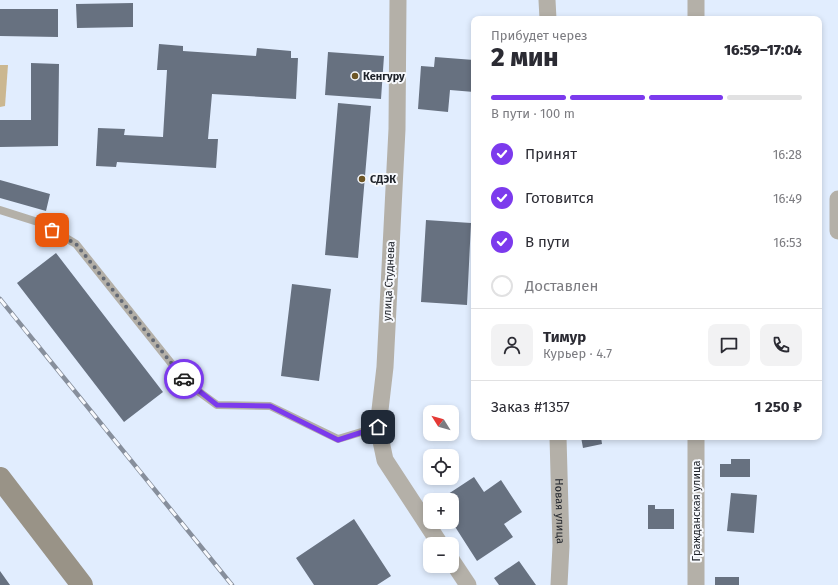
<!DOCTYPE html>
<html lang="ru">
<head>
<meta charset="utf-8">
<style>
  body { margin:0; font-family:"Fira Sans",sans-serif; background:#f2f2f3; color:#2b2b33; height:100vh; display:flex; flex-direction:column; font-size:15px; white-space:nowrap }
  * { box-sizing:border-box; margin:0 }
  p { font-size:13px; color:#7c7c81 }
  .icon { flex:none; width:22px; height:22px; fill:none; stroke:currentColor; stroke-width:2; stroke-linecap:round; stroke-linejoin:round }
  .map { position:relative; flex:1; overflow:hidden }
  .drawer { position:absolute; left:471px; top:16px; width:351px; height:424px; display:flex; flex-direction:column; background:#fff; border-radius:8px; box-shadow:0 2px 6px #0003 }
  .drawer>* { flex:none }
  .needle { width:26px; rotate:307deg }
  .controls { position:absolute; left:423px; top:405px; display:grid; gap:8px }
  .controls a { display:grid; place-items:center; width:36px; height:36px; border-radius:8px; background:#fff; box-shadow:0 2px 6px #0003; font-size:20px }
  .pin { position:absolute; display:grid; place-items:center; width:34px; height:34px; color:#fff; margin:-17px; border-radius:8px; box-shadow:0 2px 6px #0006 }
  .courier { position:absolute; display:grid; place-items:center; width:40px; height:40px; margin:-20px; border:3px solid #7c3aed; border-radius:50%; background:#fff; color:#222; box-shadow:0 1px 5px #0007 }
  .summary em { font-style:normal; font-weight:800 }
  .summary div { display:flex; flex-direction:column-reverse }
  .summary { display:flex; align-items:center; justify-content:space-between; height:68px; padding:0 20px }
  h1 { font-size:26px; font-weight:800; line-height:30px }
  .bar { display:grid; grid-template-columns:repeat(4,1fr); gap:6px 4px; align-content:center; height:48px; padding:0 20px }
  .bar i { height:5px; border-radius:3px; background:#e1e1e2 }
  .bar .on { background:#7c3aed }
  .bar p { grid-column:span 4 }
  .line { display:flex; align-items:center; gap:10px; padding:0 20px; border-top:1px solid #e1e1e2 }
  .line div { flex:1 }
  .round { display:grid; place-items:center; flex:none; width:42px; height:42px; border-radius:8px; background:#f2f2f3 }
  ol { padding:0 20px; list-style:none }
  li { display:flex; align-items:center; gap:12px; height:44px }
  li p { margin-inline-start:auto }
  li .icon { padding:4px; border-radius:50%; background:#7c3aed; color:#fff; stroke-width:4 }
  li:last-child { color:#7c7c81 }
  li i { width:22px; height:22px; border:2px solid #e1e1e2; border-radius:50% }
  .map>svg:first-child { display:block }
  .green { fill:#cbb790 }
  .building { fill:#677180 }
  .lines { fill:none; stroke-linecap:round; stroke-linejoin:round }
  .service { stroke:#b4b0a8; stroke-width:8 }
  .minor { stroke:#b4b0a8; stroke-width:17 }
  .secondary { stroke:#999387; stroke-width:22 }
  .rail-casing { stroke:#878f9c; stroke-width:4.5 }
  .rail { stroke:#f7f9fd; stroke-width:3; stroke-dasharray:9; stroke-linecap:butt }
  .done { stroke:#646a75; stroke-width:4; stroke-dasharray:0 7.2 }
  .route { stroke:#7c3aed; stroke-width:5 }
  .poi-dot { fill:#6d5626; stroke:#f7f9fd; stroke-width:1.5 }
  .labels { text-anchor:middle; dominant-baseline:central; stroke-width:4; stroke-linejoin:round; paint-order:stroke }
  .poi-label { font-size:11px; font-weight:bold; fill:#20242b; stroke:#f7f9fd; text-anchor:start }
  .street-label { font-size:11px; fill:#20242b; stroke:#f7f9fd }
</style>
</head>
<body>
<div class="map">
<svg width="838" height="585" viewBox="0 0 838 585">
  <rect width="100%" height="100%" fill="#e1edfe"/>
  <path class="green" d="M0,65h8l-3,41 -5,1z"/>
  <path class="building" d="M133,3v24l-56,1 -1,-24z
    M0,9h58v28l-58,-1z
    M159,44l24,2v5l73,5 1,-8 34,3v7h7l-2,41 -84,-5 -4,45h10l-2,29 -99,-6 -1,5 -20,-1 2,-38 27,1 -1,6 39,2 4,-67h-10z
    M328,52l56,4 -3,43 -56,-4z
    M435,57l39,3v32l-24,-2 -2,22 -30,-3 3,-43 13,1z
    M31,63l28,1 -1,82 -58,1v-27h31z
    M338,103l33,3 -13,152 -33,-3z
    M0,180l50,14 -4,17 -46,-13z
    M426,220l45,3 -4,82 -46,-3z
    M56,253l107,139 -39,30 -107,-139z
    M292,284l39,5 -12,92 -38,-5z
    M581,437h20l1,7 -19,4z
    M731,459h19v18h-30v-13h11z
    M474,477l10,15 17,-12 21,32 -18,12 9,13 -36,24 -25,-39v-22h-13z
    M731,493l26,2 -3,38 -27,-2z
    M648,505h7v4h19v20h-26z
    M354,519l37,57 -14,9h-63l-18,-27z
    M519,561l17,24h-37l-5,-7z
    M0,571l10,14h-10z
    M715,577h24v8h-24z"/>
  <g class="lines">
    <path class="service" d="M0,210l41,13 35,21 111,139 30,22 53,1 68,33 40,-12"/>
    <g class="minor">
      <path d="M398,0l-1,129 -12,238 -7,60 7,33 55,84"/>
      <path d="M547,0l1,19"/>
      <path d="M696,19v-19"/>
      <path d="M838,199v32"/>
      <path id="s1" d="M558,437l3,109 -2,39"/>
      <path d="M452,561l16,24"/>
      <path d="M696,585v-148"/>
    </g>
    <path class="secondary" d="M0,478l82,107"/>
    <defs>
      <path id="rail" d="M0,299l232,286"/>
    </defs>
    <use href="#rail" class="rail-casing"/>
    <use href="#rail" class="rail"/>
  </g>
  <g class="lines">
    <path class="done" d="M52,230l24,14 108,135"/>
    <path class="route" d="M184,379l33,26 53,1 68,34 40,-13"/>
  </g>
  <g class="poi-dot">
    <circle cx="355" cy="76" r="4"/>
    <circle cx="362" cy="179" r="4"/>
  </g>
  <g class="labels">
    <g class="poi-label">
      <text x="363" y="76">Кенгуру</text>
      <text x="370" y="179">СДЭК</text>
    </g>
    <g class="street-label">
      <text transform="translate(389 281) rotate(-87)">улица Студнева</text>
      <text stroke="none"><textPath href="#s1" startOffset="74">Новая улица</textPath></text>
      <text transform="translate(696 511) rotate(-90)">Гражданская улица</text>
    </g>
  </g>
</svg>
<div class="controls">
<a><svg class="needle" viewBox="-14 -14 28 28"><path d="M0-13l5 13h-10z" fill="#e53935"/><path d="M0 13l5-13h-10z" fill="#7c7c81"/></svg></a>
<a><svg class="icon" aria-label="locate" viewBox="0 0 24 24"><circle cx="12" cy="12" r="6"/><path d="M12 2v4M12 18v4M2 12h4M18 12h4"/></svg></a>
<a>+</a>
<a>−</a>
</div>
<div class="pin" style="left:52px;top:230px;background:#ea580c"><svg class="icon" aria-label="bag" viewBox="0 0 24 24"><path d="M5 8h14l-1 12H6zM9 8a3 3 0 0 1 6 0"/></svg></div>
<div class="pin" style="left:378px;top:427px;background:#1f2937"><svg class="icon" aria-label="home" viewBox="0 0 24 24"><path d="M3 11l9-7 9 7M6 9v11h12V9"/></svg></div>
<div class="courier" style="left:184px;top:379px"><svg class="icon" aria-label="car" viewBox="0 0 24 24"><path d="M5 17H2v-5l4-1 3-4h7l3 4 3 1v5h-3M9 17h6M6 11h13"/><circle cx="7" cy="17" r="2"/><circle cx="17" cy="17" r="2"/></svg></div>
<section class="drawer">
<div class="summary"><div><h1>2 мин</h1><p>Прибудет через</p></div><em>16:59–17:04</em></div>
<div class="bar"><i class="on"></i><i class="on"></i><i class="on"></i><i></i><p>В пути · 100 m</p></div>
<ol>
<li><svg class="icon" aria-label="check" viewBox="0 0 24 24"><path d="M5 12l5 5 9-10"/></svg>Принят<p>16:28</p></li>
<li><svg class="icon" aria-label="check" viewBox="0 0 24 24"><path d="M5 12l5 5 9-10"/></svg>Готовится<p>16:49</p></li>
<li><svg class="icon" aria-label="check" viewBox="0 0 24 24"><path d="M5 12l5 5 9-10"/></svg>В пути<p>16:53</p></li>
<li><i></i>Доставлен</li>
</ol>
<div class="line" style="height:72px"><a class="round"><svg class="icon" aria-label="person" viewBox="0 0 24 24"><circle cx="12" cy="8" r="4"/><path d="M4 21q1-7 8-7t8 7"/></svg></a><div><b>Тимур</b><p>Курьер · 4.7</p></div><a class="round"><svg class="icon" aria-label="chat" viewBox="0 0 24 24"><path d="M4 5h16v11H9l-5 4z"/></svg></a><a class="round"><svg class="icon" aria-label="phone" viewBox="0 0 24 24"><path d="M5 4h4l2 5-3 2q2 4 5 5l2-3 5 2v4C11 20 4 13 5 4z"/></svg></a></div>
<div class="line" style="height:52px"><div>Заказ #1357</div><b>1 250 ₽</b></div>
</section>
</div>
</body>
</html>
